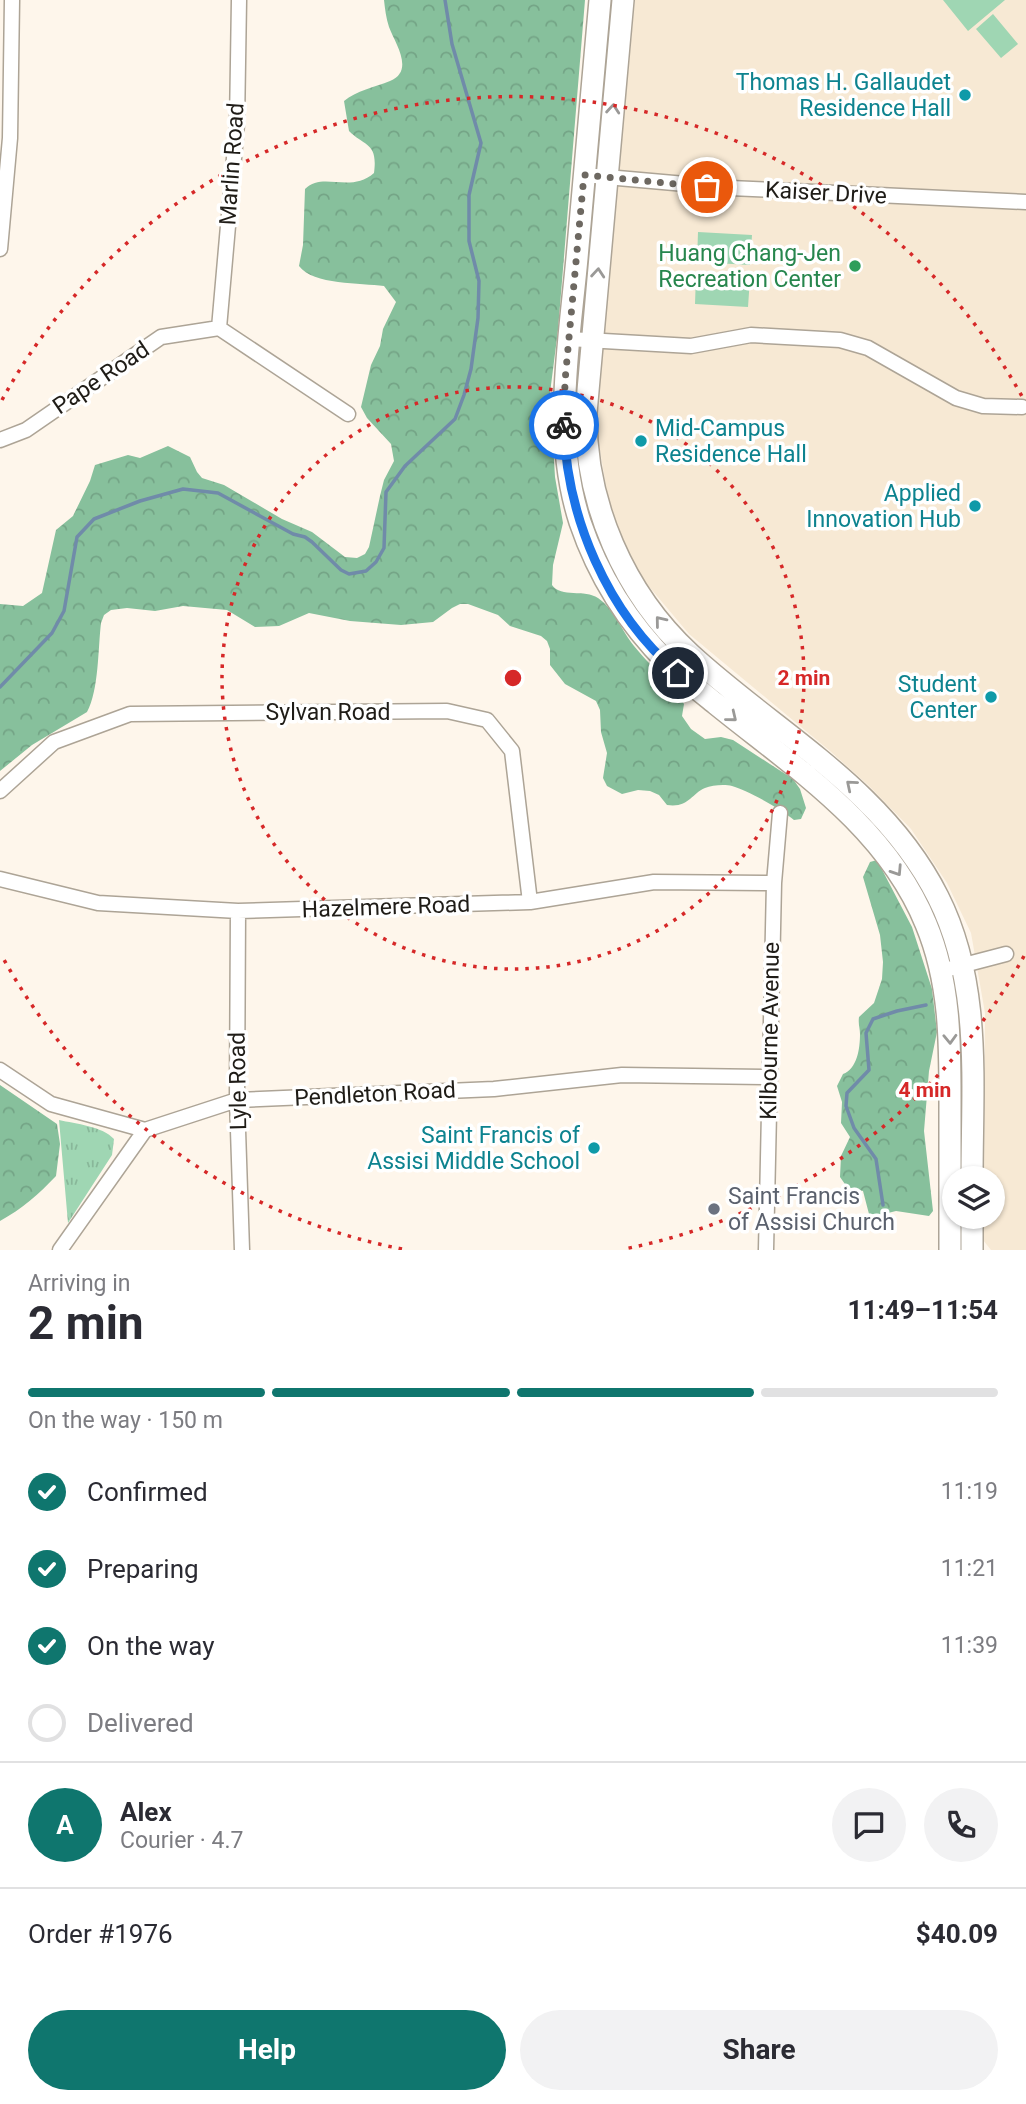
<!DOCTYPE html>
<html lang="en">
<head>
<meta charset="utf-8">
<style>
  body { margin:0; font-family:Roboto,sans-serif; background:#f2f2f3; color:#2b2b33; height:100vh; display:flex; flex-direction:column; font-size:26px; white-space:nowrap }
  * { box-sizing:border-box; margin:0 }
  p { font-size:23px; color:#7c7c81 }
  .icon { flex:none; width:38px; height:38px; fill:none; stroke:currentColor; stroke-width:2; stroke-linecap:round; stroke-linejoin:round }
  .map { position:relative; height:1250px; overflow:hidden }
  .panel { display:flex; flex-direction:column; background:#fff; flex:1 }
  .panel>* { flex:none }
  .buttons { position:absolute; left:942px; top:1166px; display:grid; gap:14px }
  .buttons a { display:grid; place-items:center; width:63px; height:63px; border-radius:50%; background:#fff; box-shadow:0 2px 5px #0004; font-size:35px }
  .pin { position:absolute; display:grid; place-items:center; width:60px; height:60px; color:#fff; margin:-30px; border:4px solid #fff; border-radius:50%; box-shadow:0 2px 7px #0007 }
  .courier { position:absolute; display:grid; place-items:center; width:70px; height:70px; margin:-35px; border:5px solid #1a73e8; border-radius:50%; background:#fff; color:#222; box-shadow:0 2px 9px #0007 }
  .summary em { font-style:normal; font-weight:700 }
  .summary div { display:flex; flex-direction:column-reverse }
  .summary { display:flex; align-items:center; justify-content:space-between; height:119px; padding:0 28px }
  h1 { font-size:46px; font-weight:700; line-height:52px }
  .bar { display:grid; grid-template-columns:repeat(4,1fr); gap:10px 7px; align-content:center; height:84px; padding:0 28px }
  .bar i { height:9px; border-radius:5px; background:#e1e1e2 }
  .bar .active { background:#0f766e }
  .bar p { grid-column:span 4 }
  .line { display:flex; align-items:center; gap:18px; padding:0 28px; border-top:2px solid #e1e1e2 }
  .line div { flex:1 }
  .round { display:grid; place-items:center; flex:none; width:74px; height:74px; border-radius:37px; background:#f2f2f3 }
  ol { padding:0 28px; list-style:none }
  li { display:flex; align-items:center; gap:21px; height:77px }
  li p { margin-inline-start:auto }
  li .icon { padding:7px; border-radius:50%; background:#0f766e; color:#fff; stroke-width:4 }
  li:last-child { color:#7c7c81 }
  li i { width:38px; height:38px; border:4px solid #e1e1e2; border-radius:50% }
  .primary-button { display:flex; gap:14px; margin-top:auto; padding:14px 28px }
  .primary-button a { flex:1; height:80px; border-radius:42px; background:#0f766e; color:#fff; font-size:28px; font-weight:700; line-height:80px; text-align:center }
  .primary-button a+a { background:#f2f2f3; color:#2b2b33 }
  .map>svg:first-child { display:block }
  .built { fill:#f7e9d4 }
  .grass { fill:url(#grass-tufts) }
  .forest { fill:url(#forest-crowns) }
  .pitch { fill:#9fd6b3 }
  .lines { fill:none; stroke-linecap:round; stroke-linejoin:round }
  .stream { stroke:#708ba9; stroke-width:3.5 }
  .minor-casing { stroke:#ada496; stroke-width:17 }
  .secondary-casing { stroke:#ada496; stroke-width:24 }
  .minor { stroke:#fff; stroke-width:14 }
  .secondary { stroke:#fff; stroke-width:21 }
  .oneway { stroke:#9a9997 }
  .done { stroke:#6d6861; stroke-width:7; stroke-dasharray:0 12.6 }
  .route { stroke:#1a73e8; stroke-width:9 }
  .ring { fill:none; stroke:#d62828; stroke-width:3.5; stroke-dasharray:3.5 7 }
  .culture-dot { fill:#0f9aa8; stroke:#fff; stroke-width:2.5 }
  .leisure-dot { fill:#2e9e5b; stroke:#fff; stroke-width:2.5 }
  .worship-dot { fill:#6b7280; stroke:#fff; stroke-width:2.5 }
  .labels { text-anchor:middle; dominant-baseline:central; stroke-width:7; stroke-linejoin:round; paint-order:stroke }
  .culture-label { font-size:23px; fill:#0d838f; stroke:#fff; text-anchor:end }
  .street-label { font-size:23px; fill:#1f1c17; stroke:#fff }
  .leisure-label { font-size:23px; fill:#27864d; stroke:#fff; text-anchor:end }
  .worship-label { font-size:23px; fill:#5b616d; stroke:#fff; text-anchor:start }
  .centre { fill:#d62828; stroke:#fff; stroke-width:3.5 }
  .ring-label { font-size:21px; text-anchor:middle; font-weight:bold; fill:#d62828; stroke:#fff; stroke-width:7; stroke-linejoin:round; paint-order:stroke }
</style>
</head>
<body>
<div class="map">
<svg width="1026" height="1250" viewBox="0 0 1026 1250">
  <defs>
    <pattern id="grass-tufts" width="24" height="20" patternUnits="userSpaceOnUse" patternTransform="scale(1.75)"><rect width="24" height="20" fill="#9fd6b3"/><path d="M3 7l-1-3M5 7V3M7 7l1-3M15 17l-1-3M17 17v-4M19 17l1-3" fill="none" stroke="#88b799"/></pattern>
    <pattern id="forest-crowns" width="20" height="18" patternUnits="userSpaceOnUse" patternTransform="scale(1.75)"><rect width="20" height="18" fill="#87c09c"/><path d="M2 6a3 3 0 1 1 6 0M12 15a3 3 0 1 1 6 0" fill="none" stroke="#74a486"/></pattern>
  </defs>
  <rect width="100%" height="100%" fill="#fef6eb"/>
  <path class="built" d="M635,0h391v1250h-35l-8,-10v-24h9v-38h-8l1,-165 -14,-80 -24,-50 -36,-54 -43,-44 -38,-34 -141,-117 -48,-57 -31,-66 -13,-79 3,-67z"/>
  <path class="grass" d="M59,1120c17,4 43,6 55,19l-2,16 -44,68z"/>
  <path class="forest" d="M384,0h201l-27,330 -8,63 5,84 8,46 -10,42 -1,20c9,13 33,4 46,13 16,11 24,33 36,48 16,20 36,36 50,58l-2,12 9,13 14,10 16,-2 12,3 60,39 7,10 6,19 -5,11 -7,1c-11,-10 -47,-30 -62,-34 -7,-2 -20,-1 -27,2 -14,6 -16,20 -38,17l-8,-10 -9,-4 -12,-1 -16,4 -15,-8 -4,-8 4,-25 -6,-21 -1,-22 -4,-9 -31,-17 -15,-19v-16l-3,-8 -6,-5 -31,-10 -12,-11 -30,-11h-8l-8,4 -19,14 -32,3 -51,-4 -41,-8 -30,13 -24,1 -28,-17 -44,-4 -28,5 -28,-3 -16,2 -7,5 -3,8c-3,25 -2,67 -14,89l-55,33 -32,26v-167l23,2 19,-13 14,-63 17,-14 17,-35 5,-16 33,-10 12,3 28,-12 22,11 7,15 5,6 22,7 58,34 30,13 33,25 12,1 8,-4 4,-7 11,-51 4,-16 10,-19 -3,-17 -24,-26 -6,-11 10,-42 9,-19 3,-17 13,-27 -12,-16c-23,-3 -71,-1 -85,-20l4,-21 2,-56c18,-18 45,5 69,-16 4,-31 -9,-26 -25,-42l-5,-30c12,-10 31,-14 46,-20 25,-10 5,-38 -1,-54 -3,-9 -4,-18 -5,-27z
    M877,860l35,67 20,62 5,43 -8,39 -5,60 9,80 -4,5 -33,-5 -16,4 -11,-1 -6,-23 -16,-4 -7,-10 1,-21 9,-19 -9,-14 1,-21 -5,-16 6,-12c14,-5 17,-25 17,-40 0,-6 -2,-10 -1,-17l15,-14 8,-24 1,-17 -3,-27 -17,-58 7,-15z
    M0,1085l57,39 3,20 -4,32c-17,18 -34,33 -56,45z"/>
  <path class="pitch" d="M943,0h62l-37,31z
    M993,14l25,30 -17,14 -25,-29z
    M698,232l54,3 -2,30 -53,-3z
    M696,275l54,3 -2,29 -53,-3z"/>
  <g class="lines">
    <path class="stream" d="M0,687l52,-54 12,-22 13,-74 17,-18 46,-18 43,-12 35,4 75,41 12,3 7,5 29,28 8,4 17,-3 10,-9 8,-14 2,-56 19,-26 50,-47 9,-24 7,-26 7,-51 1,-37 -10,-40v-46l12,-52 -29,-99 -7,-44
      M883,1205l-7,-46 -22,-31 -8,-22 1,-13 22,-23 -3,-37 7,-14 24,-8 29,-6"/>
    <defs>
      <path id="minor" d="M584,175l146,13 296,14
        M0,249l10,-111 2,-138
        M219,328l18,-204 2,-124
        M569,339l122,7 60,-11 89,5 28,8 88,50 27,8 39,1
        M0,440l26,-10 135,-93 58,-9 129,86
        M0,791l54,-49 76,-28 317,-3 40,9 25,31 18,151
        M0,879l98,24 140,8 292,-9 124,-20 120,1
        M238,911l-1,189 5,150
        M941,971l65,-17
        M0,1070l51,34 94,26 92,-30 257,-11 128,-14 146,2
        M60,1250l85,-120
        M766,1250l8,-367 6,-70"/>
      <path id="secondary" d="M600,0c-7,86 -15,172 -23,258 -8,87 -25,178 3,264 18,53 48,101 88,141 15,15 32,28 48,41 79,64 170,122 210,220 26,62 24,127 24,193 0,44 0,89 0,133
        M623,0l-37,413c-1,90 38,180 104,241 86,79 194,135 248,243 44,87 34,186 34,281
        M972,1250v-34"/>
    </defs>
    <use href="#minor" class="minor-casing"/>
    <use href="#secondary" class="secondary-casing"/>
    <use href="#minor" class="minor"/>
    <use href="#secondary" class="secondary"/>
  </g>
  <defs><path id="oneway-chevron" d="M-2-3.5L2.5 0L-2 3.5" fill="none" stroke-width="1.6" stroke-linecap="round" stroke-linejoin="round" transform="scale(1.75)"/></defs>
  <g class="oneway">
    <use href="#oneway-chevron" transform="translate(613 109) rotate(-85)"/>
    <use href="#oneway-chevron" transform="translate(598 273) rotate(-85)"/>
    <use href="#oneway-chevron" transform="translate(660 621) rotate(-129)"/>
    <use href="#oneway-chevron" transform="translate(732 717) rotate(39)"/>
    <use href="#oneway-chevron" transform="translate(851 785) rotate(-140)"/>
    <use href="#oneway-chevron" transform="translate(897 871) rotate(57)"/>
    <use href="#oneway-chevron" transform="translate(950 1039) rotate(88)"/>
  </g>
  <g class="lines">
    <path class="done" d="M564,425l1,-44 19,-206 123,12"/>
    <path class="route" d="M564,425c2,91 43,188 114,248"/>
  </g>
  <g class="ring">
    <circle cx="513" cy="678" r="291"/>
    <path d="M1024 956A582 582 0 0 1 624 1249M402 1249A582 582 0 0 1 2 956M2 400A582 582 0 0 1 1024 400"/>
  </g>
  <g class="culture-dot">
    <circle cx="965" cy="95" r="7"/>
    <circle cx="641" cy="441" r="7"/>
    <circle cx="975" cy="506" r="7"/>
    <circle cx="991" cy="697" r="7"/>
    <circle cx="594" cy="1148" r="7"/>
  </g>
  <circle class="leisure-dot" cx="855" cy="266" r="7"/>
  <circle class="worship-dot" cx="714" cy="1209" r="7"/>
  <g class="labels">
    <g class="culture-label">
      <text x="951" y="82">Thomas H. Gallaudet<tspan x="951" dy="26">Residence Hall</tspan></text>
      <text x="655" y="428" text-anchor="start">Mid-Campus<tspan x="655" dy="26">Residence Hall</tspan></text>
      <text x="961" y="493">Applied<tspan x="961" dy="26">Innovation Hub</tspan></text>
      <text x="977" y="684">Student<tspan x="977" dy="26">Center</tspan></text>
      <text x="580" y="1135">Saint Francis of<tspan x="580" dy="26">Assisi Middle School</tspan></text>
    </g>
    <g class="street-label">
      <text transform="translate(232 164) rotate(-86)">Marlin Road</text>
      <text transform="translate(826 193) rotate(3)">Kaiser Drive</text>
      <text transform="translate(101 378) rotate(-34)">Pape Road</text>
      <text x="328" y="712">Sylvan Road</text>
      <text transform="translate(386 907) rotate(-2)">Hazelmere Road</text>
      <text transform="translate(770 1031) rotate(-89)">Kilbourne Avenue</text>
      <text transform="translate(238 1081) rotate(-91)">Lyle Road</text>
      <text transform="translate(375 1094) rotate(-3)">Pendleton Road</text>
    </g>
    <g class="leisure-label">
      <text x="841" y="253">Huang Chang-Jen<tspan x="841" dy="26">Recreation Center</tspan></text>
    </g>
    <g class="worship-label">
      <text x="728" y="1196">Saint Francis<tspan x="728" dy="26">of Assisi Church</tspan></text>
    </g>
  </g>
  <circle cx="513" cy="678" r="10" class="centre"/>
  <g class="ring-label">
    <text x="804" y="685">2 min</text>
    <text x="925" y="1097">4 min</text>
  </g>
</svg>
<div class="buttons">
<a><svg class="icon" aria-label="layers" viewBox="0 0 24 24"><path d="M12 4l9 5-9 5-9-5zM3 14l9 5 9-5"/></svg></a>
</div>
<div class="pin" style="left:707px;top:187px;background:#ea580c"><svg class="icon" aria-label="bag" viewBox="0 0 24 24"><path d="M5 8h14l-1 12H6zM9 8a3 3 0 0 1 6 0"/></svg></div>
<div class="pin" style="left:678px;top:673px;background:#1f2937"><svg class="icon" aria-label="home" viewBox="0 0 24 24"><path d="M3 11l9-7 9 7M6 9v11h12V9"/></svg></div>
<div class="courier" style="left:564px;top:425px"><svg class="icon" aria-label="bike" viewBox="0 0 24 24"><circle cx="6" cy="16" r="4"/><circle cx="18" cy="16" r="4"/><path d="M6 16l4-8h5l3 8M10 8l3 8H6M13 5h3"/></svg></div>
</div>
<section class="panel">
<div class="summary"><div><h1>2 min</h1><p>Arriving in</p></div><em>11:49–11:54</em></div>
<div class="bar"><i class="active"></i><i class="active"></i><i class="active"></i><i></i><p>On the way · 150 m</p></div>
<ol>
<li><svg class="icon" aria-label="check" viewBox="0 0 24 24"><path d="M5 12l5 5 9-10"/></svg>Confirmed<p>11:19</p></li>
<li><svg class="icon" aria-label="check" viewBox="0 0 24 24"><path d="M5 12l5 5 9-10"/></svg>Preparing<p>11:21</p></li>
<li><svg class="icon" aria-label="check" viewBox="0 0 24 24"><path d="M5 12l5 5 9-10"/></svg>On the way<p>11:39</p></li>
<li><i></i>Delivered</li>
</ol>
<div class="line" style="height:126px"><b class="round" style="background:#0f766e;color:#fff">A</b><div><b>Alex</b><p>Courier · 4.7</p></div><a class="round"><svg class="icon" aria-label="chat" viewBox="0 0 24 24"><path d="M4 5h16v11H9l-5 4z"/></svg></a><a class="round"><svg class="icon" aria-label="phone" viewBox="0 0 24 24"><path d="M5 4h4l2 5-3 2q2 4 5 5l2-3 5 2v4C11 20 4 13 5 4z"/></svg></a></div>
<div class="line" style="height:91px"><div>Order #1976</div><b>$40.09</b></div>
<div class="primary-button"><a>Help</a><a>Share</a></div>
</section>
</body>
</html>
